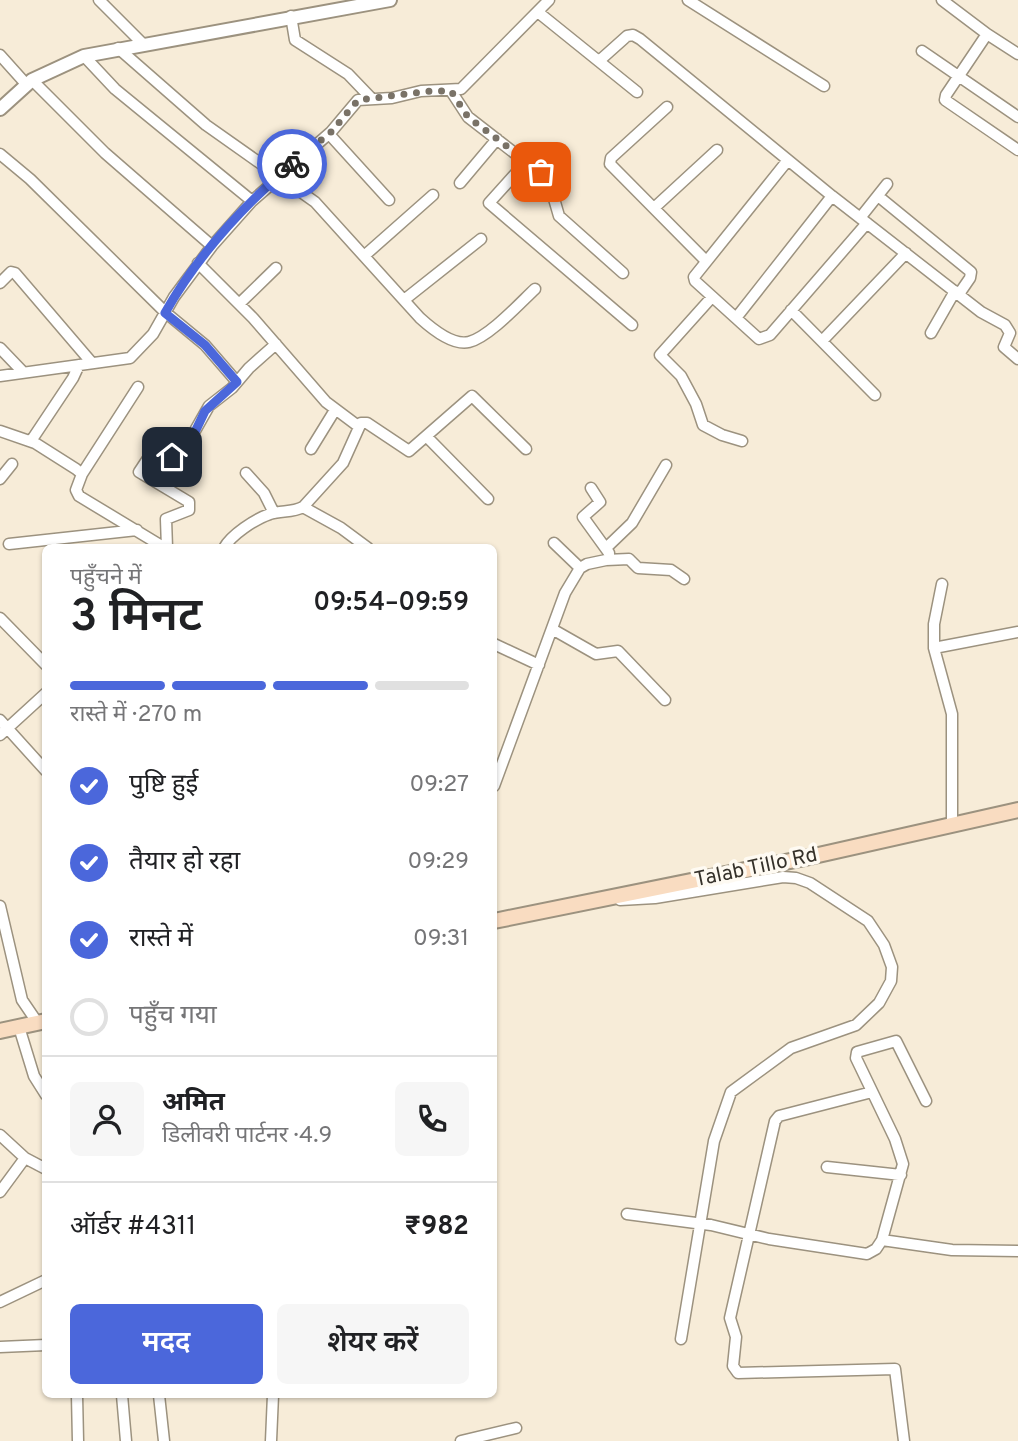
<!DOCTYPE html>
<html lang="hi">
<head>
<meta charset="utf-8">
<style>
  body { margin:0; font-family:Overpass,"Noto Sans Devanagari",sans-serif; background:#f6f6f6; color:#202124; height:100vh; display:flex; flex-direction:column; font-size:26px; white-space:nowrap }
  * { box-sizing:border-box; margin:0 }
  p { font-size:23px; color:#757577 }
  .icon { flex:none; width:38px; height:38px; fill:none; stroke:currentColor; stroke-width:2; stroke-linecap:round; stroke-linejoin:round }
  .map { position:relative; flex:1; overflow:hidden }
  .details { position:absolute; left:42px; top:544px; width:455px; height:854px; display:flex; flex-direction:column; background:#fff; border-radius:10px; box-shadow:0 2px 5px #0004 }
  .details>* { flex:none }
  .pin { position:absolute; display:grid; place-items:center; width:60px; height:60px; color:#fff; margin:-30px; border-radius:14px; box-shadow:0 4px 10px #0006 }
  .courier { position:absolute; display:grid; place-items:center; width:70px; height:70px; margin:-35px; border:5px solid #4b67db; border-radius:50%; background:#fff; color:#222; box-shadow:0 2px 9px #0007 }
  .headline em { font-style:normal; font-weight:600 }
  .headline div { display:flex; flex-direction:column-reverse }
  .headline { display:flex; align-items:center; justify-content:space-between; height:119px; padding:0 28px }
  h1 { font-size:46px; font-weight:600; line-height:52px }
  .bar { display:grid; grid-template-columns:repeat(4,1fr); gap:10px 7px; align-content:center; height:84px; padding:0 28px }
  .bar i { height:9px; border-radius:5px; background:#e0e0e0 }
  .bar .current { background:#4b67db }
  .bar p { grid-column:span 4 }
  .line { display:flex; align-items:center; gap:18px; padding:0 28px; border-top:2px solid #e0e0e0 }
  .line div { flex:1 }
  .round { display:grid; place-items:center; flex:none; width:74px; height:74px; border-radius:10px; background:#f6f6f6 }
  ol { padding:0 28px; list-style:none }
  li { display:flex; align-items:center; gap:21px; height:77px }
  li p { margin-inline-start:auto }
  li .icon { padding:7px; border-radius:50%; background:#4b67db; color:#fff; stroke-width:4 }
  li:last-child { color:#757577 }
  li i { width:38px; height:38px; border:4px solid #e0e0e0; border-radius:50% }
  .primary-button { display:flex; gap:14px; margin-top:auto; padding:14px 28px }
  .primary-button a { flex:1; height:80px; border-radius:10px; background:#4b67db; color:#fff; font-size:28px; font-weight:600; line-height:80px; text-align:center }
  .primary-button a+a { background:#f6f6f6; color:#202124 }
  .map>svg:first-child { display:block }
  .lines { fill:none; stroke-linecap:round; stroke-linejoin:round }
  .minor-casing { stroke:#9c927f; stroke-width:13 }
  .tertiary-casing { stroke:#9c927f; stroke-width:16 }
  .secondary-casing { stroke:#9c927f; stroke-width:18 }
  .minor { stroke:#fff; stroke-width:10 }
  .tertiary { stroke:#fff; stroke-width:12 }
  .secondary { stroke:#f9dcc1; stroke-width:14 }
  .done { stroke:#797267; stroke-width:7; stroke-dasharray:0 12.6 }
  .route { stroke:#4b67db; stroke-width:9 }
  .labels { text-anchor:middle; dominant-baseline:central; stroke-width:7; stroke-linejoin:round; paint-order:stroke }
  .street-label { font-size:21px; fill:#35312a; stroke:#fefaf2 }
</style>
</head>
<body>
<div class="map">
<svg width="1018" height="1441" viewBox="0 0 1018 1441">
  <rect width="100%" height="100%" fill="#f7ecd8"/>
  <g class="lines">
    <defs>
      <path id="minor" d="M99,0l44,44
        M688,0l136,86
        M942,0l45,34 31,20
        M539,13l98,79
        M291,16l4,24 53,34 24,25
        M987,34l-41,61 -1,5 73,50
        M118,48l88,77 109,77 105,116c11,10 33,28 49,24 20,-5 51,-39 66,-53
        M922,51l96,66
        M0,55l26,29
        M84,56l31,33 137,112
        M599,61l28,-25 6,-1 7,4 192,157 149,116 24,13 5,8 -6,14 14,12
        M32,80l73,73 107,93
        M451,91l17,26 58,45 -37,41 143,122
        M667,107l-56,51 -1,6 96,97
        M329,134l60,66
        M0,154l30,25 135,133 40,33 32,37
        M788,160l-94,117 1,4 64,58 11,-4 97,-112
        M526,162l22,16 11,38 64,57
        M460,183l37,-44
        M878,196l93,76 -1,6 -11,16
        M654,208l63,-58
        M860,218l27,-34
        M364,256l69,-61
        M198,263l55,55 73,84 32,24
        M0,283l11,-11 4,1 77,90
        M712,297l-52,58 21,21 15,28 7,21 19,10 20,6
        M404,300l77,-61
        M239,304l37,-36
        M791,310l84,85
        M736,318l96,-122
        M931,333l24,-42
        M822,341l84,-88
        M0,348l23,24
        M0,376l130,-18 23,-24 21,-37 38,-51 40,-45 79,-69 27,-32 34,-2 29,-7 40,-2 88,-89
        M0,431l35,12 41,26 6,5 -6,16 3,6 86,52
        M427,437l61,62
        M31,441l42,-63 6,-13
        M311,449l24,-39
        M167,463l25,-27 17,-30 23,-18 17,-20 27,-24
        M246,473l18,20 10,20
        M82,474l56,-87
        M0,479l12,-15
        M591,488l9,14 -17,15 26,36
        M303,507l38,21 27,20
        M554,543l26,25
        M9,544l128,-14
        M167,548l-1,-29 23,-9v-8l-50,-30c15,-22 17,-33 46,-28
        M224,548c7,-13 31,-29 46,-34 11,-4 22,-1 33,-7l40,-44 18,-40h6l42,28 63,-55 54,53
        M606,548l26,-25 34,-58
        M942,584l-8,40v24l18,66v109
        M0,618l46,47
        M552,629l44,25 22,-3 47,49
        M494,644l45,21
        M934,648l84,-16
        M0,720l46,51
        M0,735l46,-42
        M494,786l71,-193 15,-25 7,-4 19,-4 23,-1 9,9 33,2 13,9
        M620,900l35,-2 128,-21 13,1 14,5 58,38 16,24 8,22 -1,14 -12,22 -23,22 -65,23 -60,44 -17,49 -33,198
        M0,906l22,94 15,22
        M19,1027l15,49 12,19
        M872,1092l-93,24 -4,5 -45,197 6,19 -3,29 5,7 157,-4 9,72
        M0,1135l25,23 21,11
        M827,1167l74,8
        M0,1192l25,-34
        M627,1214l84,11 58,14 98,15 9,-5 6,-9 21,-76 -8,-25 -39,-81 1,-6 39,-11 30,60
        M882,1240l70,10 66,1
        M0,1302l46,-22
        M0,1347l46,-2
        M77,1395l1,46
        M122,1395l4,46
        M159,1395l5,46
        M271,1441l2,-46
        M461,1441l55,-13"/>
      <path id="tertiary" d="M0,109l32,-29 52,-24 306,-56"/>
      <path id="secondary" d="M494,921l311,-63 213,-48
        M0,1031l46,-10"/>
    </defs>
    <use href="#minor" class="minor-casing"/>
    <use href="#tertiary" class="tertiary-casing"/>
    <use href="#secondary" class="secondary-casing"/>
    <use href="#minor" class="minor"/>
    <use href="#tertiary" class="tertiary"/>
    <use href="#secondary" class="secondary"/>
  </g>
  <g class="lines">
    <path class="done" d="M292,164l39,-32 27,-32 72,-9h21l17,26 73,55"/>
    <path class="route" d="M172,457l23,-25 10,-21 32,-29 -32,-37 -40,-32c32,-57 78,-107 127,-149"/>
  </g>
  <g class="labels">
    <g class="street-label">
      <text transform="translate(756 868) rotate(-12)">Talab Tillo Rd</text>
    </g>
  </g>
</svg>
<div class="pin" style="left:541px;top:172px;background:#ea580c"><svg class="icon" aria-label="bag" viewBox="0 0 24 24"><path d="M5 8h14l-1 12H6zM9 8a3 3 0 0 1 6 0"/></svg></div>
<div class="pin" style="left:172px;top:457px;background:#1f2937"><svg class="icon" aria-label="home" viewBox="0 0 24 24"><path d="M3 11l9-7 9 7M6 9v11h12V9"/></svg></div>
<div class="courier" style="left:292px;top:164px"><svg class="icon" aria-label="bike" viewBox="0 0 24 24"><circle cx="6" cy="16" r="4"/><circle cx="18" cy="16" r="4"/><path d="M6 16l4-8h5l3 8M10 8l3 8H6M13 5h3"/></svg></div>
<section class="details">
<div class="headline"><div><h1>3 मिनट</h1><p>पहुँचने में</p></div><em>09:54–09:59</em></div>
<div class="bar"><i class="current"></i><i class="current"></i><i class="current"></i><i></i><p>रास्ते में · 270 m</p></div>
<ol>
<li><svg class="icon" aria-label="check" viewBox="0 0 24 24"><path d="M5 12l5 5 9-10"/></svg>पुष्टि हुई<p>09:27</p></li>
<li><svg class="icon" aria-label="check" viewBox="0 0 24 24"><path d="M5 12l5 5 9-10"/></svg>तैयार हो रहा<p>09:29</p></li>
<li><svg class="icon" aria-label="check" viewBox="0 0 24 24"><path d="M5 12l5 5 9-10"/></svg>रास्ते में<p>09:31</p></li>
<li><i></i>पहुँच गया</li>
</ol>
<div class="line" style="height:126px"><a class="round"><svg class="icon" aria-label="person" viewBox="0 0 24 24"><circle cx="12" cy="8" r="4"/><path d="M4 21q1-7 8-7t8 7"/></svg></a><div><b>अमित</b><p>डिलीवरी पार्टनर · 4.9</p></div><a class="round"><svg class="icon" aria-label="phone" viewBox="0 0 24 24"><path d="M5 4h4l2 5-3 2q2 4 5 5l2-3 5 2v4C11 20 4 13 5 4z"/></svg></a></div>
<div class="line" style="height:91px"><div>ऑर्डर #4311</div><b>₹982</b></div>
<div class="primary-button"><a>मदद</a><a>शेयर करें</a></div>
</section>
</div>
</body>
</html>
